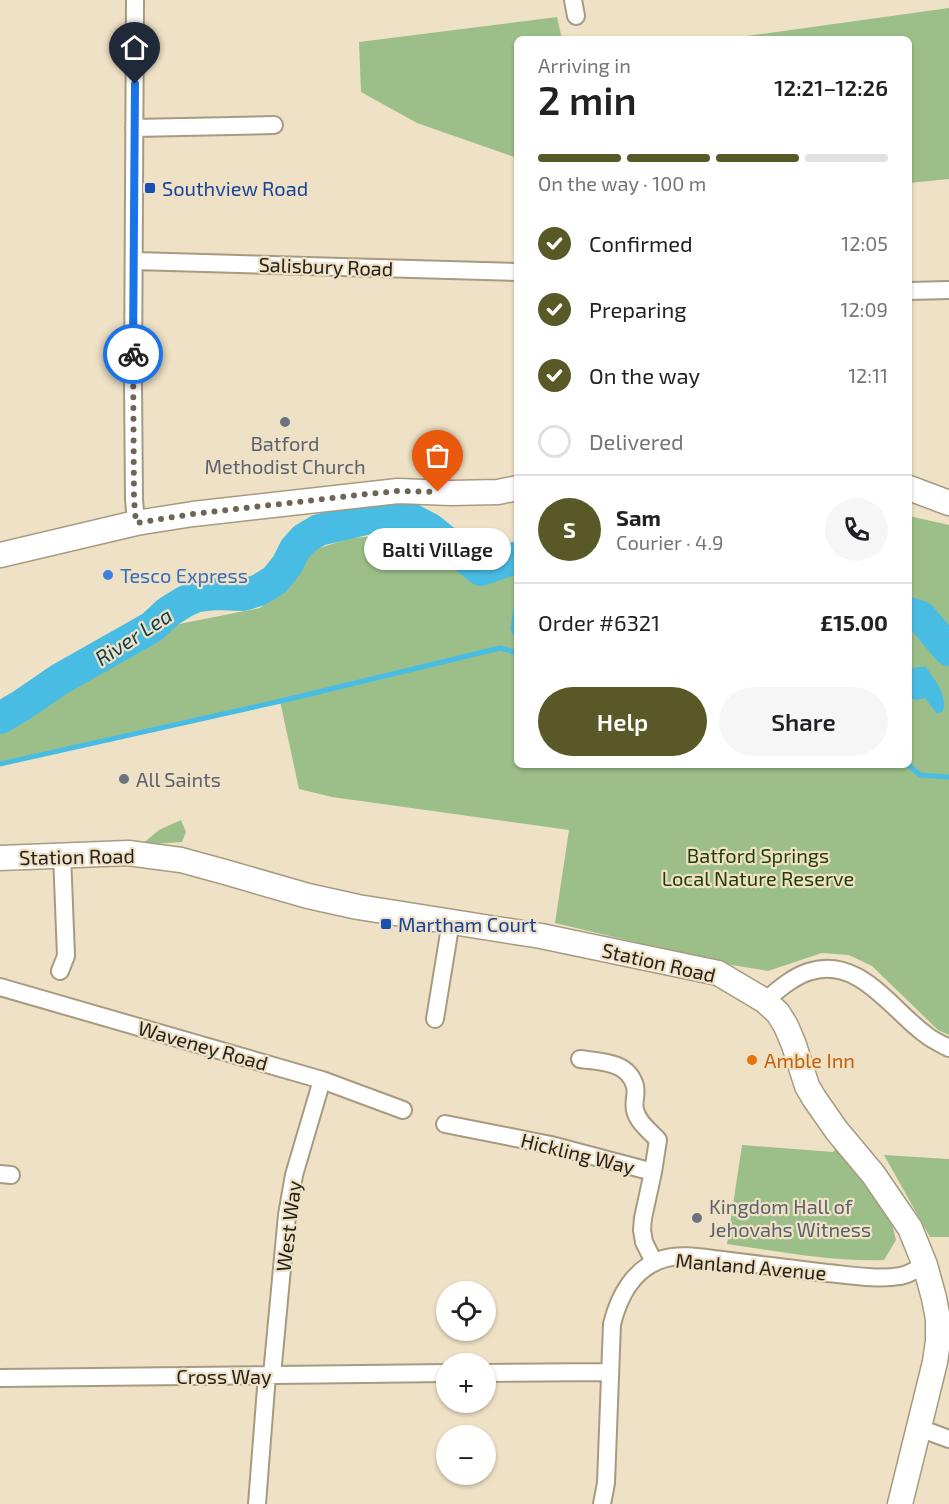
<!DOCTYPE html>
<html lang="en">
<head>
<meta charset="utf-8">
<style>
  body { margin:0; font-family:"Exo 2",sans-serif; background:#f6f6f6; color:#202124; height:100vh; display:flex; flex-direction:column; font-size:22px; white-space:nowrap }
  * { box-sizing:border-box; margin:0 }
  p { font-size:20px; color:#757577 }
  .icon { flex:none; width:33px; height:33px; fill:none; stroke:currentColor; stroke-width:2; stroke-linecap:round; stroke-linejoin:round }
  .map { position:relative; flex:1; overflow:hidden }
  .side { position:absolute; left:514px; top:36px; width:398px; height:732px; display:flex; flex-direction:column; background:#fff; border-radius:9px; box-shadow:0 2px 4px #0004 }
  .side>* { flex:none }
  .buttons { position:absolute; left:436px; top:1281px; display:grid; gap:12px }
  .buttons a { display:grid; place-items:center; width:60px; height:60px; border-radius:50%; background:#fff; box-shadow:0 2px 4px #0004; font-size:30px }
  .pin { position:absolute; display:grid; place-items:center; width:51px; height:51px; color:#fff; margin:-62px -26px; border-radius:50% 50% 50% 0; rotate:-45deg; box-shadow:0 0 6px #0007 }
  .pin .icon { rotate:45deg }
  .courier { position:absolute; display:grid; place-items:center; width:60px; height:60px; margin:-30px; border:4px solid #1a73e8; border-radius:50%; background:#fff; color:#222; box-shadow:0 2px 8px #0007 }
  .bubble { position:absolute; height:42px; border-radius:21px; background:#fff; box-shadow:0 2px 4px #0004; font-size:20px; font-weight:600; line-height:42px; text-align:center }
  .head em { font-style:normal; font-weight:600 }
  .head div { display:flex; flex-direction:column-reverse }
  .head { display:flex; align-items:center; justify-content:space-between; height:102px; padding:0 24px }
  h1 { font-size:39px; font-weight:600; line-height:45px }
  .bar { display:grid; grid-template-columns:repeat(4,1fr); gap:9px 6px; align-content:center; height:72px; padding:0 24px }
  .bar i { height:8px; border-radius:4px; background:#e0e0e0 }
  .bar .selected { background:#585926 }
  .bar p { grid-column:span 4 }
  .line { display:flex; align-items:center; gap:15px; padding:0 24px; border-top:2px solid #e0e0e0 }
  .line div { flex:1 }
  .round { display:grid; place-items:center; flex:none; width:63px; height:63px; border-radius:32px; background:#f6f6f6 }
  ol { padding:0 24px; list-style:none }
  li { display:flex; align-items:center; gap:18px; height:66px }
  li p { margin-inline-start:auto }
  li .icon { padding:6px; border-radius:50%; background:#585926; color:#fff; stroke-width:4 }
  li:last-child { color:#757577 }
  li i { width:33px; height:33px; border:3px solid #e0e0e0; border-radius:50% }
  .button { display:flex; gap:12px; margin-top:auto; padding:12px 24px }
  .button a { flex:1; height:69px; border-radius:36px; background:#585926; color:#fff; font-size:24px; font-weight:600; line-height:69px; text-align:center }
  .button a+a { background:#f6f6f6; color:#202124 }
  .map>svg:first-child { display:block }
  .green { fill:#9cbf89 }
  .water { fill:#49bce4 }
  .lines { fill:none; stroke-linecap:round; stroke-linejoin:round }
  .stream { stroke:#49bce4; stroke-width:5 }
  .river { stroke:#49bce4; stroke-width:32 }
  .street-casing { stroke:#a79a80; stroke-width:20 }
  .secondary-casing { stroke:#a79a80; stroke-width:27 }
  .street { stroke:#fff; stroke-width:16 }
  .secondary { stroke:#fff; stroke-width:24 }
  .done { stroke:#6d6555; stroke-width:6; stroke-dasharray:0 10.8 }
  .route { stroke:#1a73e8; stroke-width:8 }
  .transit-dot { fill:#1a4fb4; stroke:#efe1c5; stroke-width:2 }
  .worship-dot { fill:#6b7280; stroke:#efe1c5; stroke-width:2 }
  .shop-dot { fill:#3f7fe0; stroke:#efe1c5; stroke-width:2 }
  .food-dot { fill:#e8710a; stroke:#efe1c5; stroke-width:2 }
  .labels { text-anchor:middle; dominant-baseline:central; stroke-width:4.5; stroke-linejoin:round; paint-order:stroke }
  .transit-label { font-size:20px; fill:#164399; stroke:#efe1c5; text-anchor:start }
  .street-label { font-size:20px; fill:#272218; stroke:#efe1c5 }
  .worship-label { font-size:20px; fill:#5b616d; stroke:#efe1c5; text-anchor:start }
  .shop-label { font-size:20px; fill:#366cbe; stroke:#efe1c5; text-anchor:start }
  .park-label { font-size:20px; fill:#203e07; stroke:#efe1c5 }
  .food-label { font-size:20px; fill:#c56008; stroke:#efe1c5; text-anchor:start }
  .water-label { font-size:21px; font-style:italic; fill:#0e4152; stroke:#efe1c5 }
</style>
</head>
<body>
<div class="map">
<svg width="949" height="1504" viewBox="0 0 949 1504">
  <rect width="100%" height="100%" fill="#efe1c5"/>
  <path class="green" d="M949,8v171l-40,4v-144h-184z
    M557,17l5,22h-44l-1,119 -100,-35 -56,-31 -2,-50z
    M909,516l40,9v510l-11,-5 -66,-64 -23,-11 -27,-2 -54,18 -36,-6 -177,-42 14,-93 -237,-33 -33,-8 -19,-88 -280,63v-40l8,-3 31,-25 19,-10 50,-30 27,-12 24,-16 101,-20 31,-25 14,-30 45,-15 53,-4 66,34 48,-7 1,204h391z
    M181,820l5,12 -4,10 -41,3 18,-15z
    M742,1145l91,7 3,-4 33,28 23,48 4,16 -12,20c-52,2 -106,-9 -157,-16z
    M884,1155l65,4v78h-19z"/>
  <path class="water" d="M925,666c9,13 23,28 18,45l-6,3 -12,-16 -8,2 -8,-2v-29z"/>
  <g class="lines">
    <path class="stream" d="M518,607l-2,2 -3,20 5,9
      M0,764l281,-63 219,-53 18,5
      M908,765l12,10 29,2"/>
    <path class="river" d="M909,613l12,4 28,33
      M0,718l22,-13 38,-26 92,-52 16,-15 16,-10 13,-6 18,-2 28,1 16,-5 16,-10 12,-15 8,-16 9,-10 15,-9 51,-12 24,-2 15,2 21,11 51,41 37,-13"/>
    <defs>
      <path id="street" d="M135,0l-2,381 1,118 2,24
        M573,0l3,16
        M134,128l140,-3
        M135,261l383,11
        M909,291l40,-1
        M60,971l6,-15 -4,-102
        M0,987l322,93 81,30
        M765,1001c13,-11 26,-23 43,-29 50,-17 82,36 117,62 7,6 16,10 24,14
        M435,1019l16,-98
        M580,1059c21,3 48,2 55,27 2,8 -2,16 0,24 3,13 15,21 23,30l-5,32 -10,46 -1,12 2,12 10,20
        M445,1124l106,21 102,27
        M0,1174l11,1
        M486,1373l123,-1
        M272,1375l15,-160 7,-40 28,-95
        M0,1378l447,-5
        M919,1428l30,11
        M257,1504l10,-129
        M602,1504l4,-21 6,-159c7,-28 22,-56 51,-65 19,-6 41,-1 59,1 35,4 70,9 105,13 22,2 51,7 73,3 8,-1 17,-7 25,-11"/>
      <path id="secondary" d="M909,488l40,15
        M0,555l136,-32 57,-9 205,-23 53,2 47,-1 20,-4
        M0,858l128,-5 53,7 44,12 83,24 50,11 183,29 177,37 47,28 13,12 8,13 8,19 13,41 7,12 23,33 36,43 37,54 15,37 9,33 4,21v22l-3,21 -35,142"/>
    </defs>
    <use href="#street" class="street-casing"/>
    <use href="#secondary" class="secondary-casing"/>
    <use href="#street" class="street"/>
    <use href="#secondary" class="secondary"/>
  </g>
  <g class="lines">
    <path class="done" d="M133,354l1,145 2,24 57,-9 174,-20 31,-3 40,1"/>
    <path class="route" d="M133,354l2,-270"/>
  </g>
  <g class="transit-dot">
    <rect x="144" y="182" width="12" height="12" rx="3"/>
    <rect x="380" y="918" width="12" height="12" rx="3"/>
  </g>
  <g class="worship-dot">
    <circle cx="285" cy="422" r="6"/>
    <circle cx="124" cy="779" r="6"/>
    <circle cx="697" cy="1218" r="6"/>
  </g>
  <circle class="shop-dot" cx="108" cy="575" r="6"/>
  <circle class="food-dot" cx="752" cy="1060" r="6"/>
  <g class="labels">
    <g class="transit-label">
      <text x="162" y="188">Southview Road</text>
      <text x="398" y="924">Martham Court</text>
    </g>
    <g class="street-label">
      <text transform="translate(326 266) rotate(2)">Salisbury Road</text>
      <text transform="translate(77 856) rotate(-1)">Station Road</text>
      <text transform="translate(659 962) rotate(13)">Station Road</text>
      <text transform="translate(203 1045) rotate(16)">Waveney Road</text>
      <text transform="translate(578 1153) rotate(14)">Hickling Way</text>
      <text transform="translate(288 1226) rotate(-83)">West Way</text>
      <text transform="translate(751 1266) rotate(5)">Manland Avenue</text>
      <text x="224" y="1376">Cross Way</text>
    </g>
    <g class="worship-label">
      <text x="285" y="443" text-anchor="middle">Batford<tspan x="285" dy="23">Methodist Church</tspan></text>
      <text x="136" y="779">All Saints</text>
      <text x="709" y="1206">Kingdom Hall of<tspan x="709" dy="23">Jehovahs Witness</tspan></text>
    </g>
    <g class="shop-label">
      <text x="120" y="575">Tesco Express</text>
    </g>
    <g class="park-label">
      <text x="758" y="855">Batford Springs<tspan x="758" dy="23">Local Nature Reserve</tspan></text>
    </g>
    <g class="food-label">
      <text x="764" y="1060">Amble Inn</text>
    </g>
    <g class="water-label">
      <text transform="translate(133 636) rotate(-33)">River Lea</text>
    </g>
  </g>
</svg>
<div class="buttons">
<a><svg class="icon" aria-label="locate" viewBox="0 0 24 24"><circle cx="12" cy="12" r="6"/><path d="M12 2v4M12 18v4M2 12h4M18 12h4"/></svg></a>
<a>+</a>
<a>−</a>
</div>
<div class="pin" style="left:438px;top:492px;background:#ea580c"><svg class="icon" aria-label="bag" viewBox="0 0 24 24"><path d="M5 8h14l-1 12H6zM9 8a3 3 0 0 1 6 0"/></svg></div>
<div class="pin" style="left:135px;top:84px;background:#1f2937"><svg class="icon" aria-label="home" viewBox="0 0 24 24"><path d="M3 11l9-7 9 7M6 9v11h12V9"/></svg></div>
<div class="courier" style="left:133px;top:354px"><svg class="icon" aria-label="bike" viewBox="0 0 24 24"><circle cx="6" cy="16" r="4"/><circle cx="18" cy="16" r="4"/><path d="M6 16l4-8h5l3 8M10 8l3 8H6M13 5h3"/></svg></div>
<div class="bubble" style="left:364px;top:528px;width:147px">Balti Village</div>
<section class="side">
<div class="head"><div><h1>2 min</h1><p>Arriving in</p></div><em>12:21–12:26</em></div>
<div class="bar"><i class="selected"></i><i class="selected"></i><i class="selected"></i><i></i><p>On the way · 100 m</p></div>
<ol>
<li><svg class="icon" aria-label="check" viewBox="0 0 24 24"><path d="M5 12l5 5 9-10"/></svg>Confirmed<p>12:05</p></li>
<li><svg class="icon" aria-label="check" viewBox="0 0 24 24"><path d="M5 12l5 5 9-10"/></svg>Preparing<p>12:09</p></li>
<li><svg class="icon" aria-label="check" viewBox="0 0 24 24"><path d="M5 12l5 5 9-10"/></svg>On the way<p>12:11</p></li>
<li><i></i>Delivered</li>
</ol>
<div class="line" style="height:108px"><b class="round" style="background:#585926;color:#fff">S</b><div><b>Sam</b><p>Courier · 4.9</p></div><a class="round"><svg class="icon" aria-label="phone" viewBox="0 0 24 24"><path d="M5 4h4l2 5-3 2q2 4 5 5l2-3 5 2v4C11 20 4 13 5 4z"/></svg></a></div>
<div class="line" style="height:78px"><div>Order #6321</div><b>£15.00</b></div>
<div class="button"><a>Help</a><a>Share</a></div>
</section>
</div>
</body>
</html>
